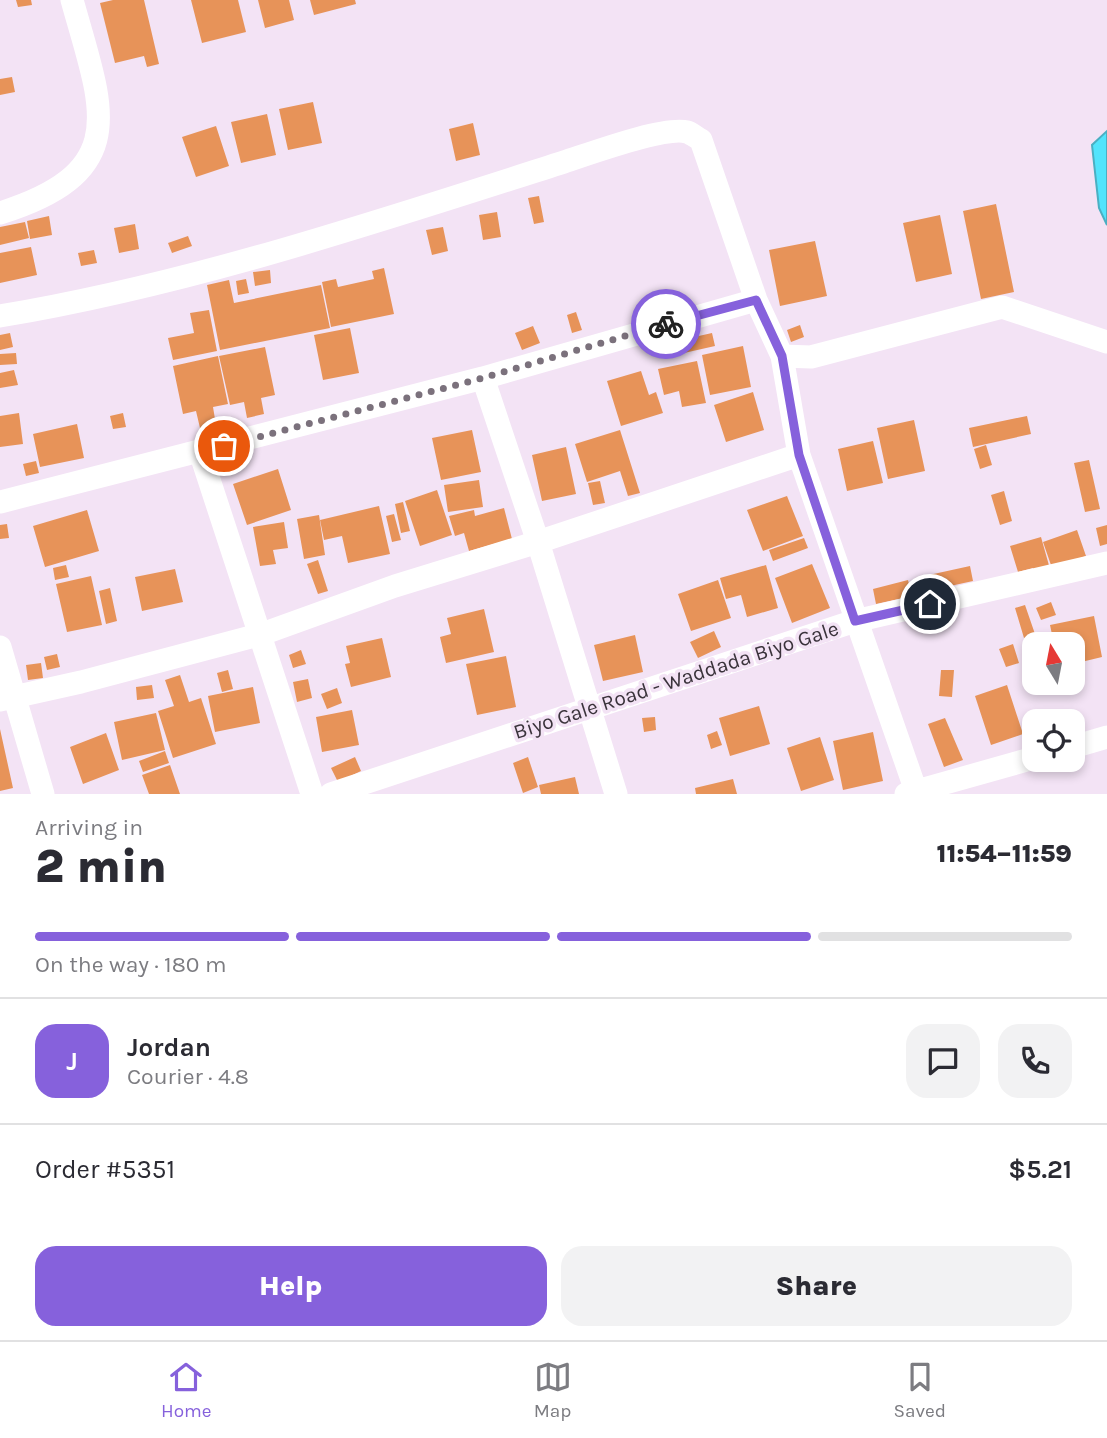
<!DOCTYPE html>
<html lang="en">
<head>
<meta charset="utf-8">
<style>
  body { margin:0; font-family:Karla,sans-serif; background:#f2f2f3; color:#2b2b33; height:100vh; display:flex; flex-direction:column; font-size:26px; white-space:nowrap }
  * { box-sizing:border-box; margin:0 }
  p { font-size:23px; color:#7c7c81 }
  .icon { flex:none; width:38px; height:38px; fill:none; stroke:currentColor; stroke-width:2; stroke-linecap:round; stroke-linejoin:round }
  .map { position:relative; height:794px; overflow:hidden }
  .panel { display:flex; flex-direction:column; background:#fff; flex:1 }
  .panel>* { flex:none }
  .needle { width:46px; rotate:350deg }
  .tools { position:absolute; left:1022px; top:632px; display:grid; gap:14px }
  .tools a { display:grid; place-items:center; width:63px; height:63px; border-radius:14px; background:#fff; box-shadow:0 4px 10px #0003; font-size:35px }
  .pin { position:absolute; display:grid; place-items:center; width:60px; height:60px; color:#fff; margin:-30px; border:4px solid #fff; border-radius:50%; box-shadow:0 2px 7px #0007 }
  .courier { position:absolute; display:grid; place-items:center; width:70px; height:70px; margin:-35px; border:5px solid #8661dc; border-radius:50%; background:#fff; color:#222; box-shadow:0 2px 9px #0007 }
  .head em { font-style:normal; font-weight:800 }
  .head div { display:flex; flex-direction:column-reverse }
  .head { display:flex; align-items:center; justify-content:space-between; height:119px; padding:0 35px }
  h1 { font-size:46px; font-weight:800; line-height:52px }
  .bar { display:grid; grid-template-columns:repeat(4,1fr); gap:10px 7px; align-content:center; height:84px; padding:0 35px }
  .bar i { height:9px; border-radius:5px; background:#e1e1e2 }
  .bar .selected { background:#8661dc }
  .bar p { grid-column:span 4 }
  .line { display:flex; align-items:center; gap:18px; padding:0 35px; border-top:2px solid #e1e1e2 }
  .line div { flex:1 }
  .round { display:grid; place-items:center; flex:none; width:74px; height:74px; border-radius:21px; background:#f2f2f3 }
  .primary-button { display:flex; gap:14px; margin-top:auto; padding:14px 35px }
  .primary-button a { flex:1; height:80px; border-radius:21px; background:#8661dc; color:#fff; font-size:28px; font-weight:800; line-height:80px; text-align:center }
  .primary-button a+a { background:#f2f2f3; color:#2b2b33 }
  .tabs { display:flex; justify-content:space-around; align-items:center; height:98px; border-top:2px solid #e1e1e2; background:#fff; font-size:19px; color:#7c7c81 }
  .tabs a { display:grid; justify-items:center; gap:4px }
  .tabs .selected { color:#8661dc }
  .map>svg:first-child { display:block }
  .water { fill:#52e4fc; stroke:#4bafc2; stroke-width:2 }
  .building { fill:#e79359 }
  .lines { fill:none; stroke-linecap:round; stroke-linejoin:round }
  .street { stroke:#fff; stroke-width:23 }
  .done { stroke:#7b717c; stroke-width:7; stroke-dasharray:0 12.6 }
  .route { stroke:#8661dc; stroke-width:9 }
  .labels { text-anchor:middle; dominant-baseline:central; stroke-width:7; stroke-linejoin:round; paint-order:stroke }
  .street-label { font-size:21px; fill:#3a333b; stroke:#f3e3f5 }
</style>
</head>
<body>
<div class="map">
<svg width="1107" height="794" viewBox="0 0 1107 794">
  <rect width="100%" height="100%" fill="#f3e3f5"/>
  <path class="water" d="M1107,131v94l-8,-17 -7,-63z"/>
  <path class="building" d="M16,0h15l1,5 -14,2z
    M113,0h31l15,64 -12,3 -3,-11 -29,7 -15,-60z
    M191,0h47l8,32 -44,11z
    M258,0h31l5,20 -29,8z
    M310,0h45l1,4 -42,11z
    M12,77l3,15 -15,3v-16z
    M313,102l9,41 -34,7 -9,-41z
    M267,114l9,41 -35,8 -10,-41z
    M473,123l7,32 -24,6 -7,-32z
    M216,126l13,40 -33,11 -14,-40z
    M539,196l5,26 -10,2 -6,-26z
    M996,204l18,88 -33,7 -18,-88z
    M497,212l4,25 -18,3 -4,-25z
    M940,215l12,59 -36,8 -13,-59z
    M49,216l3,19 -22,4 -3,-18z
    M25,222l4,16 -29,7v-18z
    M135,224l4,25 -20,4 -5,-25z
    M443,227l5,24 -16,4 -6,-25z
    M188,236l4,10 -20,7 -4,-10z
    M815,241l12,55 -47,10 -11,-56z
    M31,247l6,28 -37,8v-30z
    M94,250l3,13 -16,3 -3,-13z
    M384,268l10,46 -63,13 -9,-45 14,-3 2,8 36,-8 -2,-8z
    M270,270l1,13 -16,3 -2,-14z
    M246,279l3,14 -11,2 -2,-14z
    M229,280l5,23 87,-18 9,43 -110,22 -13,-65z
    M209,310l8,41 -44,9 -5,-22 26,-5 -4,-20z
    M576,312l6,18 -10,3 -5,-18z
    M800,325l4,12 -13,5 -4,-12z
    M533,326l7,17 -18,7 -7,-17z
    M350,328l9,45 -36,7 -9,-45z
    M10,333l3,14 -13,3v-15z
    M712,333l3,13 -31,7 -3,-13z
    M743,346l8,41 -41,8 -8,-40z
    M265,347l10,48 -14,3 3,16 -17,4 -3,-16 -14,3 -11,-49z
    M16,353l1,11 -17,1v-11z
    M218,356l10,48 -15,3 3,18 -16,3 -4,-17 -13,3 -10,-48z
    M697,361l9,42 -24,4 -3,-16 -15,4 -6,-26z
    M14,370l4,15 -18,3v-15z
    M641,371l8,24 7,-3 7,21 -42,13 -14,-45z
    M753,392l11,38 -38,12 -12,-37z
    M19,413l4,31 -23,3v-31z
    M123,413l3,14 -13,2 -3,-13z
    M1027,416l4,18 -58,13 -4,-19z
    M914,420l11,51 -37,8 -11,-51z
    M77,424l7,34 -44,9 -7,-33z
    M472,430l9,42 -40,8 -9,-42z
    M620,430l20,63 -12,3 -8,-25 -33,11 -12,-38z
    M873,441l10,42 -36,8 -9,-42z
    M986,445l6,20 -12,4 -6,-20z
    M566,447l10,47 -34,7 -10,-46z
    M1089,460l11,49 -15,3 -11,-49z
    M36,461l3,12 -13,3 -3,-12z
    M278,469l13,41 -44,15 -14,-41z
    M479,480l4,27 -35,5 -4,-27z
    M600,481l5,22 -12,2 -5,-22z
    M437,490l15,45 -32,11 -15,-45z
    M1004,491l8,30 -12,4 -9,-30z
    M787,496l16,40 -40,15 -16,-41z
    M403,502l7,29 -9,2 -6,-29z
    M379,506l11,48 -42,9 -6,-27 -18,4 -4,-20z
    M504,508l8,31 -43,12 -5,-18 -9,3 -6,-20 25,-6 1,6z
    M87,510l12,41 -54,16 -12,-41z
    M394,514l7,26 -9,2 -6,-26z
    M319,515l6,40 -21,4 -7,-40z
    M284,522l4,26 -15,2 3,14 -16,2 -7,-39z
    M7,524l2,14 -9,1v-14z
    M1107,525v19l-7,2 -4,-18z
    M1077,530l9,26 -34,12 -9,-26z
    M1041,537l9,32 -15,5 -2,-6 -15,4 -8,-26z
    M804,538l4,10 -35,13 -4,-11z
    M318,560l10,31 -10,3 -11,-30z
    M812,564l18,44 -38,15 -17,-45z
    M66,565l3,12 -14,3 -2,-12z
    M766,565l12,43 -31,9 -6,-22 -15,4 -6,-21z
    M970,566l3,15 -41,9 -3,-15z
    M175,569l8,33 -41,9 -7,-34z
    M91,576l11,49 -35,7 -11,-48z
    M718,580l13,38 -40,13 -13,-37z
    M908,580l4,16 -36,8 -3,-15z
    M110,588l7,33 -11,3 -7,-33z
    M1051,602l5,13 -15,5 -5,-12z
    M1025,605l10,29 -11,4 -9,-30z
    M484,609l10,43 -48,11 -6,-26 11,-3 -4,-16z
    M1094,616l8,41 -29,7v-20h-19l-4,-19z
    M714,631l7,16 -23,11 -8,-16z
    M635,635l8,37 -40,9 -9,-36z
    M382,638l9,39 -40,10 -6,-23 5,-1 -4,-17z
    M1013,644l6,19 -13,4 -7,-18z
    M301,650l5,14 -13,4 -4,-13z
    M57,654l3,13 -13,3 -3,-13z
    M506,656l10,51 -39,8 -11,-51z
    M41,663l2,15 -15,2 -2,-15z
    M228,670l5,19 -11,3 -5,-19z
    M941,670h13l-2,27 -13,-1z
    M180,675l9,27 12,-4 15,46 -43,14 -15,-47 16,-5 -9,-26z
    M308,679l4,19 -15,4 -4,-20z
    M152,685l2,13 -17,2 -1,-13z
    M1007,685l16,49 -32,11 -16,-49z
    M253,687l7,36 -45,9 -7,-36z
    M337,688l5,15 -15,6 -6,-15z
    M759,706l11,38 -40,12 -11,-38z
    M352,710l7,35 -37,7 -6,-35z
    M156,713l9,37 -43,10 -8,-38z
    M655,717l1,13 -12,2 -2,-14z
    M945,718l18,42 -19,7 -16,-43z
    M0,729l13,59 -13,3z
    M717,731l5,14 -11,4 -4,-14z
    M873,732l10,49 -40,9 -10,-49z
    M106,733l13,37 -36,14 -13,-37z
    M820,737l14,43 -33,11 -14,-43z
    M165,751l4,12 -26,9 -4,-11z
    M355,757l6,14 -23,11 -7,-14z
    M528,757l10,30 -15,6 -10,-30z
    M170,765l10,29h-31l-7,-19z
    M575,777l4,17h-38l-2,-9z
    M733,779l4,15h-41l-1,-6z"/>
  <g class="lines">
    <path class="street" d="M0,213c134,-42 102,-105 72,-213
      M0,316c192,-32 379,-95 564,-154 25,-8 100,-36 123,-30 4,1 10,6 14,8l55,160 26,56 29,1 191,-50 105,35
      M782,356l17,99 118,339
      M483,378l55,164 78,252
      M200,452l112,342
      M0,502l483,-124 273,-78
      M0,647l43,147
      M0,700l81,-18 181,-48 133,-48 143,-44 261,-87
      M1073,747l34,-10
      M331,794l524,-173 252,-58
      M906,794l128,-36"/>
  </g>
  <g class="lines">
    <path class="done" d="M224,446l259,-68 183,-54"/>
    <path class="route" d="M666,324l90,-24 26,56 17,99 56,166 75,-17"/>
  </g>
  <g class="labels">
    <g class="street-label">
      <text transform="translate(676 680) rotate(-18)">Biyo Gale Road - Waddada Biyo Gale</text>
    </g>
  </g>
</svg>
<div class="tools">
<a><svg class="needle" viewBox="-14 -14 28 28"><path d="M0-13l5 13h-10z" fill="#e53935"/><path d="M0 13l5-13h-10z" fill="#7c7c81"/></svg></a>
<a><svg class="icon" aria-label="locate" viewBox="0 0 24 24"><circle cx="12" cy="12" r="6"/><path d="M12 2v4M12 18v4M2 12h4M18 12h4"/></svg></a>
</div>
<div class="pin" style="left:224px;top:446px;background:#ea580c"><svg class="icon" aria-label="bag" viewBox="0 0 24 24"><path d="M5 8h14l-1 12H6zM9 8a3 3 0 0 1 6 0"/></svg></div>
<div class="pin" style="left:930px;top:604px;background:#1f2937"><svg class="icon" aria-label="home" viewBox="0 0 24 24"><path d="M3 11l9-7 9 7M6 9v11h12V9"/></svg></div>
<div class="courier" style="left:666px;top:324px"><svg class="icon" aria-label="bike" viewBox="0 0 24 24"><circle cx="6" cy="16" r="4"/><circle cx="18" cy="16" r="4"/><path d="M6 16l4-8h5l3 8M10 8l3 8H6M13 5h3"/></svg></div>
</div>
<section class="panel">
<div class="head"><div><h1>2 min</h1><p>Arriving in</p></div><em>11:54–11:59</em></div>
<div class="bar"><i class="selected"></i><i class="selected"></i><i class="selected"></i><i></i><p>On the way · 180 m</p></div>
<div class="line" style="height:126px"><b class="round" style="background:#8661dc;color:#fff">J</b><div><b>Jordan</b><p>Courier · 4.8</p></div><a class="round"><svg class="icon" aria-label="chat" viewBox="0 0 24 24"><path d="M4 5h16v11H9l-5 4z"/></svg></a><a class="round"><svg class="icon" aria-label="phone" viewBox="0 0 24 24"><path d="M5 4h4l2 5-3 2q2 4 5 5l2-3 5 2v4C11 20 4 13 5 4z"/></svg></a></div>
<div class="line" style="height:91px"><div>Order #5351</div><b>$5.21</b></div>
<div class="primary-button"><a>Help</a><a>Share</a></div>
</section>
<nav class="tabs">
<a class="selected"><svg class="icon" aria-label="home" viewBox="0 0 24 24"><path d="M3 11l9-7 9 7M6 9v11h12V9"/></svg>Home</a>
<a><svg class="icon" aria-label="map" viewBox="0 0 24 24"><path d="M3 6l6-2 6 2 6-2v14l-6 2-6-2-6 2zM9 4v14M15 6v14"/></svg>Map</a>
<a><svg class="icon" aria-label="saved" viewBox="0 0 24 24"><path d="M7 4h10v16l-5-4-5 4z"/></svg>Saved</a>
</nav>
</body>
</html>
